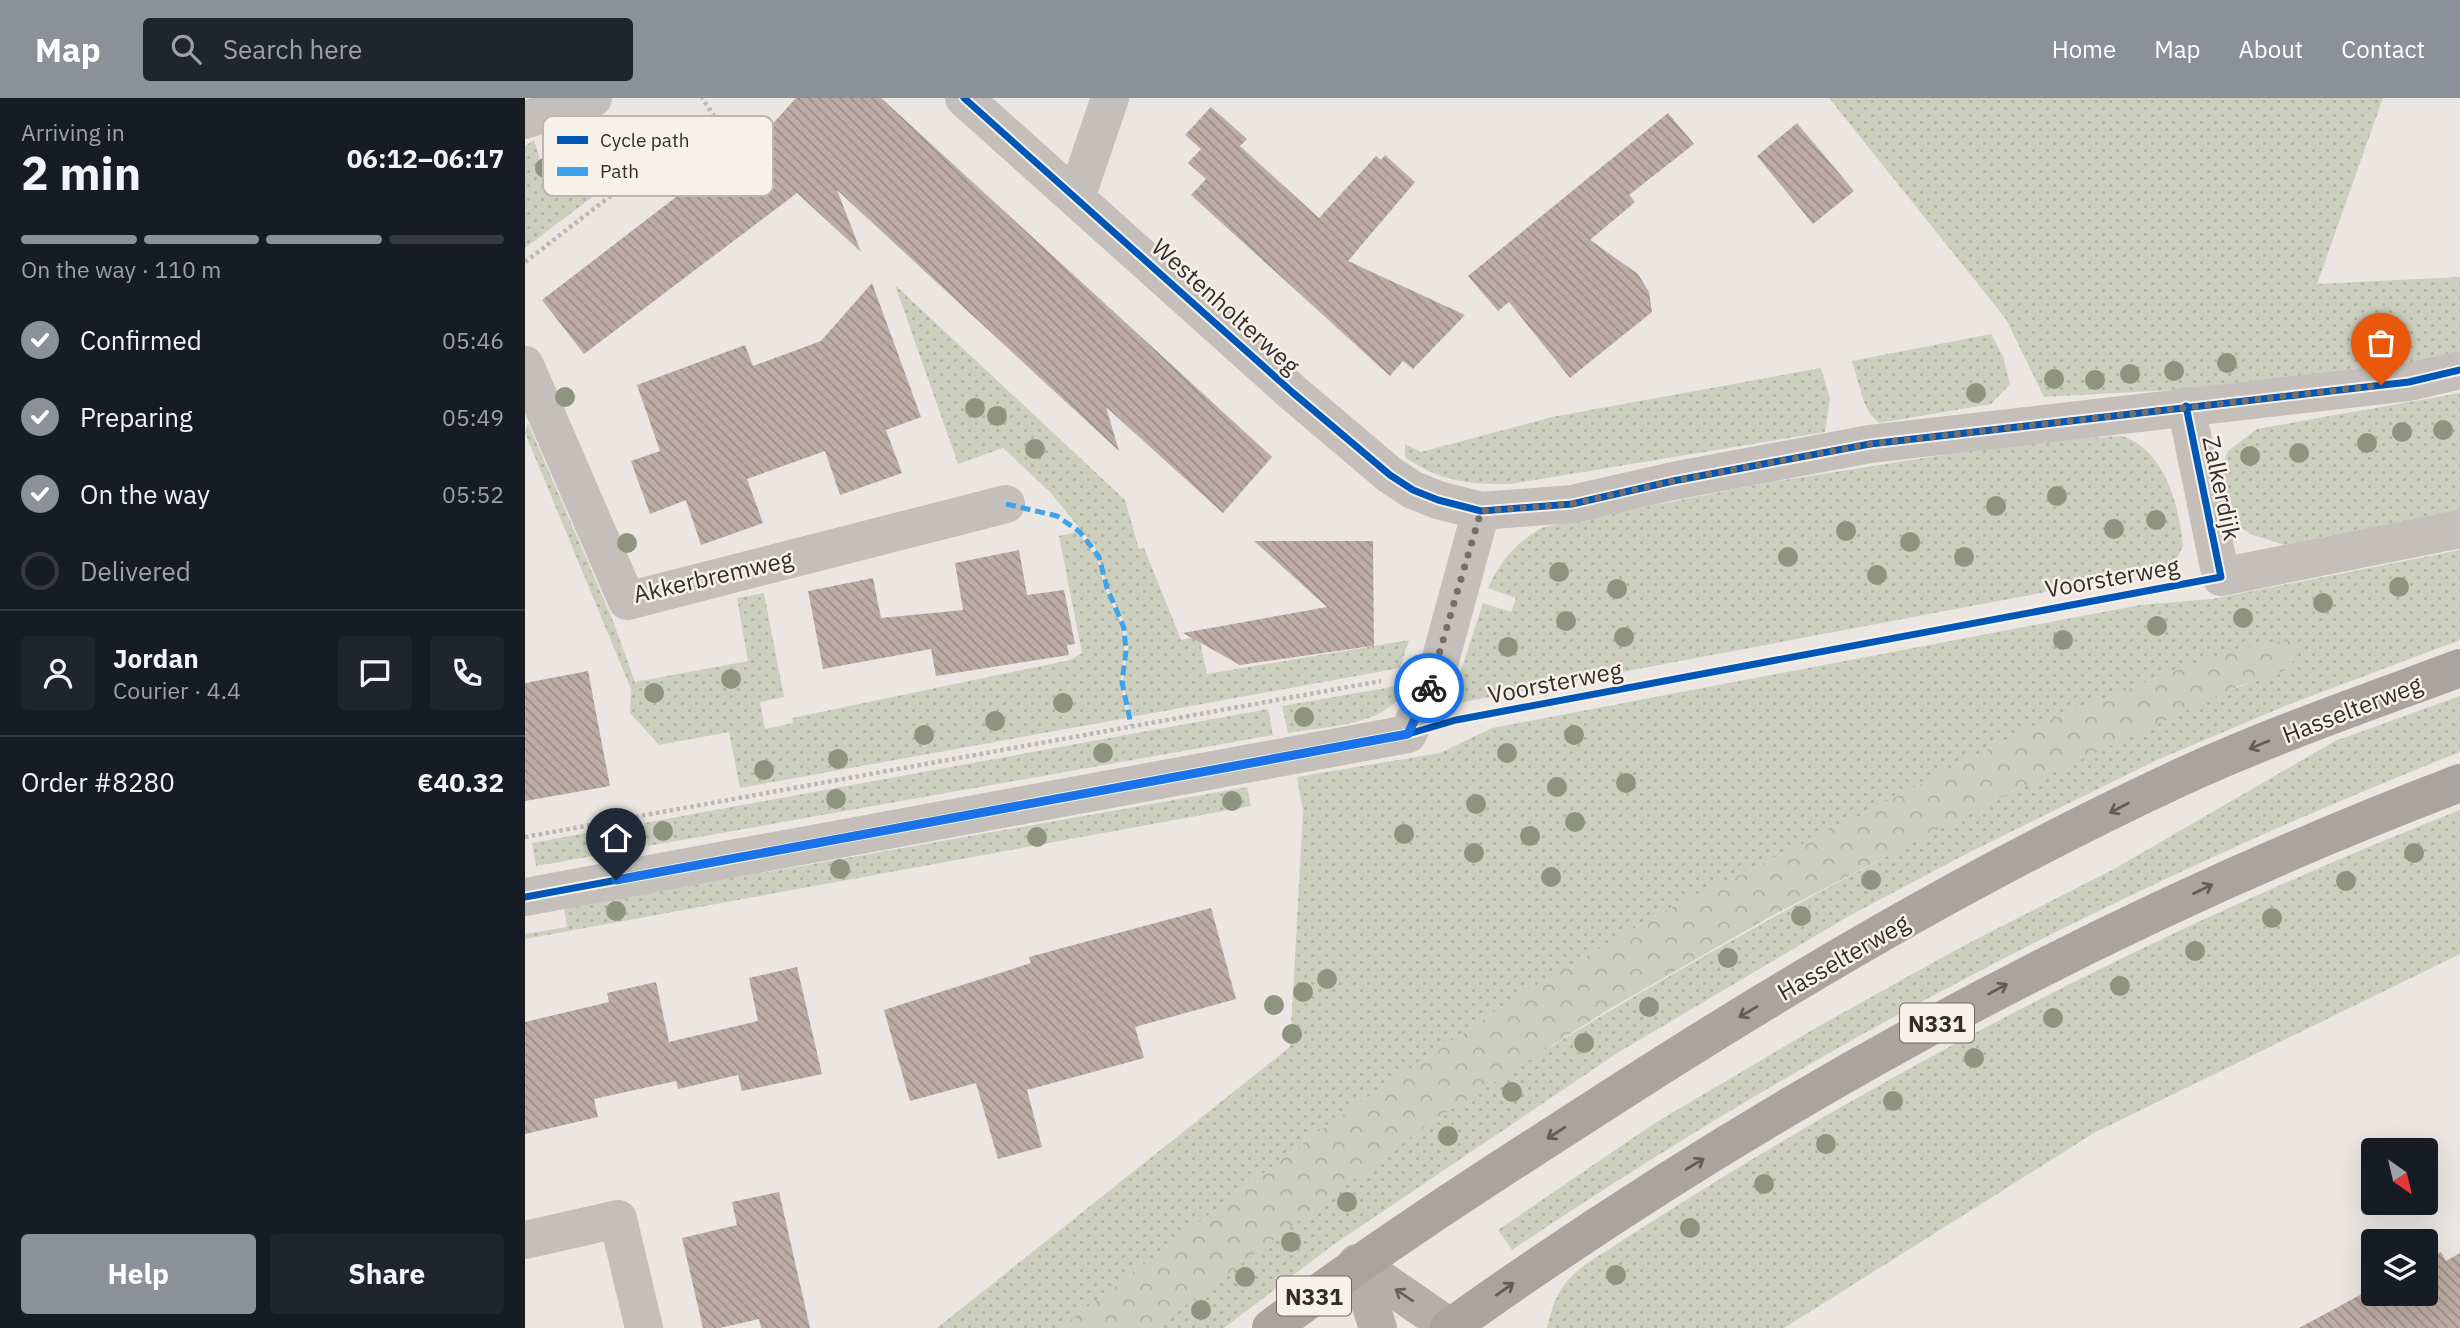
<!DOCTYPE html>
<html lang="en">
<head>
<meta charset="utf-8">
<style>
  body { margin:0; font-family:"IBM Plex Sans",sans-serif; background:#20242c; color:#f1f3f6; height:100vh; display:flex; flex-direction:column; font-size:26px; white-space:nowrap }
  * { box-sizing:border-box; margin:0 }
  p { font-size:23px; color:#9ea1a6 }
  .icon { flex:none; width:38px; height:38px; fill:none; stroke:currentColor; stroke-width:2; stroke-linecap:round; stroke-linejoin:round }
  .map { position:relative; flex:1; overflow:hidden }
  .drawer { display:flex; flex-direction:column; background:#171b24; width:525px }
  .drawer>* { flex:none }
  .needle { width:46px; rotate:146deg }
  .buttons { position:absolute; left:1836px; top:1040px; display:grid; gap:14px }
  .buttons a { display:grid; place-items:center; width:77px; height:77px; border-radius:7px; background:#171b24; box-shadow:0 7px 28px #0002; font-size:35px }
  .pin { position:absolute; display:grid; place-items:center; width:60px; height:60px; color:#fff; margin:-72px -30px; border-radius:50% 50% 50% 0; rotate:-45deg; box-shadow:0 0 7px #0007 }
  .pin .icon { rotate:45deg }
  .courier { position:absolute; display:grid; place-items:center; width:70px; height:70px; margin:-35px; border:5px solid #1a73e8; border-radius:50%; background:#fff; color:#222; box-shadow:0 2px 9px #0007 }
  .overview em { font-style:normal; font-weight:700 }
  .overview div { display:flex; flex-direction:column-reverse }
  .overview { display:flex; align-items:center; justify-content:space-between; height:119px; padding:0 21px }
  h1 { font-size:46px; font-weight:700; line-height:52px }
  .bar { display:grid; grid-template-columns:repeat(4,1fr); gap:10px 7px; align-content:center; height:84px; padding:0 21px }
  .bar i { height:9px; border-radius:5px; background:#363941 }
  .bar .selected { background:#8c9099 }
  .bar p { grid-column:span 4 }
  .line { display:flex; align-items:center; gap:18px; padding:0 21px; border-top:2px solid #363941 }
  .line div { flex:1 }
  .round { display:grid; place-items:center; flex:none; width:74px; height:74px; border-radius:7px; background:#20242c }
  ol { padding:0 21px; list-style:none }
  li { display:flex; align-items:center; gap:21px; height:77px }
  li p { margin-inline-start:auto }
  li .icon { padding:7px; border-radius:50%; background:#8c9099; color:#fff; stroke-width:4 }
  li:last-child { color:#9ea1a6 }
  li i { width:38px; height:38px; border:4px solid #363941; border-radius:50% }
  .action { display:flex; gap:14px; margin-top:auto; padding:14px 21px }
  .action a { flex:1; height:80px; border-radius:7px; background:#8c9099; color:#fff; font-size:28px; font-weight:700; line-height:80px; text-align:center }
  .action a+a { background:#20242c; color:#f1f3f6 }
  header { display:flex; align-items:center; gap:42px; box-sizing:border-box; height:98px; padding:0 35px; background:#8c9099; color:#fff }
  header strong { font-size:33px }
  nav { display:flex; gap:38px; margin-inline-start:auto; font-size:24px }
  .search { width:490px; height:63px; background:#20242c; display:flex; align-items:center; gap:18px; box-sizing:border-box; padding:0 24px; border-radius:7px; color:#9ea1a6; font-size:26px }
  main { display:flex; flex:1; min-height:0 }
  .map>svg:first-child { display:block }
  .grass { fill:url(#grass-dots) }
  .forest { fill:url(#forest-crowns) }
  .building { fill:url(#building-back-hatch) }
  .lines { fill:none; stroke-linecap:round; stroke-linejoin:round }
  .path { stroke:#bdb7b3; stroke-width:4.5; stroke-dasharray:3.5 3.5; stroke-linecap:butt }
  .minor { stroke:#c4bfbb; stroke-width:38 }
  .tertiary { stroke:#c4bfbb; stroke-width:38 }
  .secondary { stroke:#b5afab; stroke-width:38 }
  .primary { stroke:#a9a4a0; stroke-width:38 }
  .quiet { stroke:#3ea3eb; stroke-width:5; stroke-dasharray:10 5; stroke-linecap:butt }
  .cycleway-casing { stroke:#f7f1e9; stroke-width:11 }
  .cycleway { stroke:#0057b8; stroke-width:7 }
  .tree { fill:#8f9480 }
  .oneway { stroke:#635d59 }
  .oneway2 { stroke:#68615d }
  .done { stroke:#756e69; stroke-width:7; stroke-dasharray:0 12.6 }
  .route { stroke:#1a73e8; stroke-width:9 }
  .labels { text-anchor:middle; dominant-baseline:central; stroke-width:5; stroke-linejoin:round; paint-order:stroke }
  .shield { fill:#f7f1e9; stroke:#6f6863; stroke-width:2 }
  .shield-label { font-size:23px; font-weight:bold; fill:#352d29 }
  .street-label { font-size:24px; fill:#352d29; stroke:#f7f1e9 }
  .key { fill:#f7f1e9; stroke:#bdb6af; stroke-width:2 }
  .key-label { font-size:19px; fill:#352d29 }
</style>
</head>
<body>
<header>
<strong>Map</strong>
<div class="search"><svg class="icon" aria-label="search" viewBox="0 0 24 24"><circle cx="10" cy="10" r="6"/><path d="M15 15l6 6"/></svg>Search here</div>
<nav><a>Home</a><a>Map</a><a>About</a><a>Contact</a></nav>
</header>
<main>
<section class="drawer">
<div class="overview"><div><h1>2 min</h1><p>Arriving in</p></div><em>06:12–06:17</em></div>
<div class="bar"><i class="selected"></i><i class="selected"></i><i class="selected"></i><i></i><p>On the way · 110 m</p></div>
<ol>
<li><svg class="icon" aria-label="check" viewBox="0 0 24 24"><path d="M5 12l5 5 9-10"/></svg>Confirmed<p>05:46</p></li>
<li><svg class="icon" aria-label="check" viewBox="0 0 24 24"><path d="M5 12l5 5 9-10"/></svg>Preparing<p>05:49</p></li>
<li><svg class="icon" aria-label="check" viewBox="0 0 24 24"><path d="M5 12l5 5 9-10"/></svg>On the way<p>05:52</p></li>
<li><i></i>Delivered</li>
</ol>
<div class="line" style="height:126px"><a class="round"><svg class="icon" aria-label="person" viewBox="0 0 24 24"><circle cx="12" cy="8" r="4"/><path d="M4 21q1-7 8-7t8 7"/></svg></a><div><b>Jordan</b><p>Courier · 4.4</p></div><a class="round"><svg class="icon" aria-label="chat" viewBox="0 0 24 24"><path d="M4 5h16v11H9l-5 4z"/></svg></a><a class="round"><svg class="icon" aria-label="phone" viewBox="0 0 24 24"><path d="M5 4h4l2 5-3 2q2 4 5 5l2-3 5 2v4C11 20 4 13 5 4z"/></svg></a></div>
<div class="line" style="height:91px"><div>Order #8280</div><b>€40.32</b></div>
<div class="action"><a>Help</a><a>Share</a></div>
</section>
<div class="map">
<svg width="1935" height="1230" viewBox="0 0 1935 1230">
  <defs>
    <pattern id="grass-dots" width="8" height="8" patternUnits="userSpaceOnUse" patternTransform="scale(1.75)"><rect width="8" height="8" fill="#cccfbd"/><path d="M2 2h.1M6 6h.1" fill="none" stroke="#b0b2a2" stroke-width="1.8" stroke-linecap="round"/></pattern>
    <pattern id="forest-crowns" width="20" height="18" patternUnits="userSpaceOnUse" patternTransform="scale(1.75)"><rect width="20" height="18" fill="#cccfbd"/><path d="M2 6a3 3 0 1 1 6 0M12 15a3 3 0 1 1 6 0" fill="none" stroke="#b0b2a2"/></pattern>
    <pattern id="building-back-hatch" width="6" height="6" patternUnits="userSpaceOnUse" patternTransform="scale(1.75)"><rect width="6" height="6" fill="#bdaca5"/><path d="M-1 5l2 2M0 0l6 6M5-1l2 2" fill="none" stroke="#9a8c86"/></pattern>
  </defs>
  <rect width="100%" height="100%" fill="#ebe6e1"/>
  <path class="grass" d="M1304,0h554l-66,186 143,-7v76l-47,10 -206,25 -163,9 -38,-78z
    M9,42l14,44 105,-33 -128,97v-102z
    M370,187l230,215 14,49 5,-1 37,92 18,-4 8,38 202,-34 -9,28 -269,49 -8,-35 5,-34 -2,-22 -17,-35 -14,-44 -44,-54 -48,-45 -45,16z
    M1466,236l12,22 7,28 -19,20 -112,19 -9,-9 -6,-12 -12,-41z
    M1296,270l9,31 -5,33 -314,52c-40,1 -73,-3 -106,-27v-13l16,8 131,-35z
    M1935,295v117l-176,35 -34,-11 -14,-11 -9,-13 -9,-33 10,-26 29,-22z
    M3,325l85,198 22,61 113,-21 -11,-63 27,-5 20,104 -24,5 5,27 28,-6 -1,-5 278,-58 12,-7 -23,-117 19,-4 19,26 7,29 17,36 4,20 -5,39 7,36 -387,70 -11,-56 -70,13 -29,-32 1,-24 -106,-256z
    M1597,338c43,14 57,69 61,110l-8,16 -13,8 -709,134 -2,-3 32,-98 28,9 5,-14 -28,-10c12,-27 29,-47 56,-61l221,-44 260,-41z
    M1935,452v90l-170,64 -133,56 -189,93 -119,63 -230,136 -286,193 -109,83h-69c92,-70 185,-145 281,-209 163,-106 331,-201 503,-290 113,-58 228,-120 348,-159l-97,-5 -163,64 -189,98 -176,85 -147,86 -185,125 -270,205h-123l353,-281 13,-235 -6,-35 143,-24 52,-25 648,-123 72,-6z
    M884,586c-23,44 -78,41 -121,49l-6,-27z
    M1935,598v56c-339,134 -645,294 -948,498l-14,-20 157,-107 164,-97 144,-80 151,-77 221,-128z
    M743,611l5,26 -625,111 -4,-23z
    M722,689l4,19 -726,133v-5l42,-7 -3,-19z
    M1935,712v144l-366,179 -310,195h-237c4,-17 9,-35 21,-48 14,-16 35,-26 52,-38 37,-24 75,-48 113,-71 231,-141 475,-262 727,-361z
    M93,729l4,24 -86,15 -4,-23z"/>
  <path class="forest" d="M1771,542l6,9 -15,21 -50,17 -226,105 -238,123 -162,93 -178,113 -278,207h-95l270,-205 185,-125 147,-86 176,-85 189,-98 163,-64 74,-22z"/>
  <path class="building" d="M271,0h85l391,359 -49,56 -117,-106 13,44 -282,-261 24,62 -64,-59 -213,161 -42,-54 190,-146 6,8z
    M686,9l36,32 -7,7 79,72 57,-62 5,4 4,-5 30,27 -67,79 117,54 -52,54 -10,-8 -13,15 -199,-181 15,-16 -18,-16 13,-14 -16,-14z
    M1143,15l26,31 -65,51 6,7 -45,38 48,34 11,18 3,20 -82,66 -61,-76 -11,9 -30,-35z
    M1272,25l57,68 -41,33 -56,-68z
    M347,185l49,134 -35,13 16,43 -62,22 -15,-44 -78,28 16,44 -62,22 -15,-45 -36,14 -19,-53 29,-10 -23,-66 108,-40 8,21 68,-25z
    M729,443h119l1,108 -3,-3 -131,19 -57,-32 144,-26z
    M494,452l8,45 37,-5 11,54 -8,1 2,10 -133,21 -5,-27 -108,20 -15,-78 65,-13 8,40 82,-8 -8,-47z
    M63,573l22,115 -85,15v-118z
    M686,810l25,91 -101,28 9,31 -117,32 15,57 -44,12 -22,-76 -66,18 -26,-91 147,-47 -2,-6z
    M272,869l25,107 -80,17 -4,-16 -60,14 -2,-8 -82,18 4,18 -73,17v-112l84,-20 -2,-9 49,-11 13,60 89,-21 -9,-43z
    M254,1094l31,136h-49l-2,-9 -39,9h-17l-21,-90 55,-13 -5,-23z
    M1916,1154l5,9 14,-8v75h-161l74,-40v5h52v-33z"/>
  <g class="lines">
    <path class="path" d="M0,164l189,-146 -12,-18
      M0,739l856,-156"/>
    <path class="minor" d="M0,22l68,-22
      M551,100l34,-100
      M0,267l102,236 379,-97
      M1661,308l35,171 239,-48
      M956,413l91,-7 101,-23 197,-37 539,-62 51,-12
      M0,1142l93,-21 26,109"/>
    <path class="tertiary" d="M0,799l883,-163 29,-62 44,-161 -43,-11 -25,-10 -23,-15 -98,-83 -328,-294"/>
    <path class="secondary" d="M832,1165l94,65
      M832,1165l21,65"/>
    <path class="primary" d="M746,1230c101,-76 206,-144 312,-212 191,-124 389,-242 596,-338 91,-42 187,-75 281,-110
      M924,1230c314,-224 651,-408 1011,-545"/>
    <path class="quiet" d="M481,406l51,12 23,16 19,25 8,31 17,40 2,23 -4,31 9,43"/>
    <defs>
      <path id="cycleway" d="M439,0l328,294 98,83 23,15 25,10 43,11 91,-7 101,-23 197,-37 539,-62 51,-12
        M0,799l883,-163 48,-14 765,-143 -35,-171"/>
    </defs>
    <use href="#cycleway" class="cycleway-casing"/>
    <use href="#cycleway" class="cycleway"/>
  </g>
  <g class="tree">
    <circle cx="20" cy="70" r="10"/>
    <circle cx="1702" cy="265" r="10"/>
    <circle cx="1649" cy="273" r="10"/>
    <circle cx="1605" cy="276" r="10"/>
    <circle cx="1529" cy="281" r="10"/>
    <circle cx="1570" cy="282" r="10"/>
    <circle cx="1451" cy="295" r="10"/>
    <circle cx="40" cy="299" r="10"/>
    <circle cx="450" cy="310" r="10"/>
    <circle cx="472" cy="318" r="10"/>
    <circle cx="1918" cy="332" r="10"/>
    <circle cx="1877" cy="334" r="10"/>
    <circle cx="1842" cy="345" r="10"/>
    <circle cx="510" cy="351" r="10"/>
    <circle cx="1774" cy="355" r="10"/>
    <circle cx="1725" cy="358" r="10"/>
    <circle cx="1532" cy="398" r="10"/>
    <circle cx="1471" cy="408" r="10"/>
    <circle cx="1631" cy="422" r="10"/>
    <circle cx="1589" cy="431" r="10"/>
    <circle cx="1321" cy="433" r="10"/>
    <circle cx="1385" cy="444" r="10"/>
    <circle cx="102" cy="445" r="10"/>
    <circle cx="1263" cy="459" r="10"/>
    <circle cx="1439" cy="459" r="10"/>
    <circle cx="1034" cy="474" r="10"/>
    <circle cx="1352" cy="477" r="10"/>
    <circle cx="1874" cy="489" r="10"/>
    <circle cx="1092" cy="491" r="10"/>
    <circle cx="1798" cy="505" r="10"/>
    <circle cx="1718" cy="520" r="10"/>
    <circle cx="1041" cy="523" r="10"/>
    <circle cx="1632" cy="528" r="10"/>
    <circle cx="1099" cy="539" r="10"/>
    <circle cx="1538" cy="542" r="10"/>
    <circle cx="983" cy="549" r="10"/>
    <circle cx="206" cy="581" r="10"/>
    <circle cx="129" cy="595" r="10"/>
    <circle cx="538" cy="605" r="10"/>
    <circle cx="779" cy="619" r="10"/>
    <circle cx="470" cy="623" r="10"/>
    <circle cx="399" cy="637" r="10"/>
    <circle cx="1049" cy="637" r="10"/>
    <circle cx="578" cy="655" r="10"/>
    <circle cx="982" cy="655" r="10"/>
    <circle cx="313" cy="661" r="10"/>
    <circle cx="239" cy="672" r="10"/>
    <circle cx="1101" cy="685" r="10"/>
    <circle cx="1032" cy="689" r="10"/>
    <circle cx="311" cy="701" r="10"/>
    <circle cx="707" cy="703" r="10"/>
    <circle cx="951" cy="706" r="10"/>
    <circle cx="1050" cy="724" r="10"/>
    <circle cx="138" cy="733" r="10"/>
    <circle cx="879" cy="736" r="10"/>
    <circle cx="1005" cy="738" r="10"/>
    <circle cx="512" cy="739" r="10"/>
    <circle cx="949" cy="755" r="10"/>
    <circle cx="1889" cy="755" r="10"/>
    <circle cx="315" cy="771" r="10"/>
    <circle cx="1026" cy="779" r="10"/>
    <circle cx="1346" cy="782" r="10"/>
    <circle cx="1821" cy="783" r="10"/>
    <circle cx="91" cy="813" r="10"/>
    <circle cx="1276" cy="818" r="10"/>
    <circle cx="1747" cy="820" r="10"/>
    <circle cx="1670" cy="853" r="10"/>
    <circle cx="1203" cy="860" r="10"/>
    <circle cx="802" cy="881" r="10"/>
    <circle cx="1595" cy="888" r="10"/>
    <circle cx="778" cy="894" r="10"/>
    <circle cx="749" cy="907" r="10"/>
    <circle cx="1124" cy="909" r="10"/>
    <circle cx="1528" cy="920" r="10"/>
    <circle cx="767" cy="936" r="10"/>
    <circle cx="1059" cy="945" r="10"/>
    <circle cx="1449" cy="960" r="10"/>
    <circle cx="987" cy="994" r="10"/>
    <circle cx="1368" cy="1003" r="10"/>
    <circle cx="923" cy="1038" r="10"/>
    <circle cx="1301" cy="1046" r="10"/>
    <circle cx="1239" cy="1086" r="10"/>
    <circle cx="822" cy="1104" r="10"/>
    <circle cx="1165" cy="1130" r="10"/>
    <circle cx="766" cy="1144" r="10"/>
    <circle cx="1091" cy="1177" r="10"/>
    <circle cx="720" cy="1179" r="10"/>
    <circle cx="676" cy="1212" r="10"/>
  </g>
  <defs><path id="oneway-shaft" d="M-6 0H5M1.5-3L5.5 0L1.5 3" fill="none" stroke-width="1.6" stroke-linecap="round" stroke-linejoin="round" transform="scale(1.75)"/></defs>
  <g class="oneway">
    <use href="#oneway-shaft" transform="translate(1734 647) rotate(158)"/>
    <use href="#oneway-shaft" transform="translate(1594 710) rotate(153)"/>
    <use href="#oneway-shaft" transform="translate(1678 791) rotate(-26)"/>
    <use href="#oneway-shaft" transform="translate(1473 891) rotate(-29)"/>
    <use href="#oneway-shaft" transform="translate(1223 914) rotate(149)"/>
    <use href="#oneway-shaft" transform="translate(1031 1035) rotate(147)"/>
    <use href="#oneway-shaft" transform="translate(1170 1066) rotate(-31)"/>
    <use href="#oneway-shaft" transform="translate(980 1191) rotate(-35)"/>
  </g>
  <use class="oneway2" href="#oneway-shaft" transform="translate(879 1197) rotate(-146)"/>
  <g class="lines">
    <path class="done" d="M904,590l52,-177 91,-7 101,-23 197,-37 511,-59"/>
    <path class="route" d="M91,782l792,-146 21,-46"/>
  </g>
  <g class="labels">
    <g class="shield">
      <rect x="1375" y="905.5" width="74" height="39" rx="5"/>
      <rect x="752" y="1178.5" width="74" height="39" rx="5"/>
    </g>
    <g class="shield-label">
      <text x="1412" y="925">N331</text>
      <text x="789" y="1198">N331</text>
    </g>
    <g class="street-label">
      <text transform="translate(701 208) rotate(42)">Westenholterweg</text>
      <text transform="translate(1697 390) rotate(78)">Zalkerdijk</text>
      <text transform="translate(188 478) rotate(-13)">Akkerbremweg</text>
      <text transform="translate(1587 479) rotate(-10)">Voorsterweg</text>
      <text transform="translate(1030 584) rotate(-11)">Voorsterweg</text>
      <text transform="translate(1827 611) rotate(-21)">Hasselterweg</text>
      <text transform="translate(1318 859) rotate(-30)">Hasselterweg</text>
    </g>
  </g>
  <rect x="18" y="18" width="230" height="80" rx="10" class="key"/>
  <rect x="32" y="38" width="31" height="8" fill="#0057b8"/>
  <rect x="32" y="69" width="31" height="9" fill="#3ea3eb"/>
  <g class="key-label">
    <text x="75" y="49">Cycle path</text>
    <text x="75" y="80">Path</text>
  </g>
</svg>
<div class="buttons">
<a><svg class="needle" viewBox="-14 -14 28 28"><path d="M0-13l5 13h-10z" fill="#e53935"/><path d="M0 13l5-13h-10z" fill="#9ea1a6"/></svg></a>
<a><svg class="icon" aria-label="layers" viewBox="0 0 24 24"><path d="M12 4l9 5-9 5-9-5zM3 14l9 5 9-5"/></svg></a>
</div>
<div class="pin" style="left:1856px;top:287px;background:#ea580c"><svg class="icon" aria-label="bag" viewBox="0 0 24 24"><path d="M5 8h14l-1 12H6zM9 8a3 3 0 0 1 6 0"/></svg></div>
<div class="pin" style="left:91px;top:782px;background:#1f2937"><svg class="icon" aria-label="home" viewBox="0 0 24 24"><path d="M3 11l9-7 9 7M6 9v11h12V9"/></svg></div>
<div class="courier" style="left:904px;top:590px"><svg class="icon" aria-label="bike" viewBox="0 0 24 24"><circle cx="6" cy="16" r="4"/><circle cx="18" cy="16" r="4"/><path d="M6 16l4-8h5l3 8M10 8l3 8H6M13 5h3"/></svg></div>
</div>
</main>
</body>
</html>
